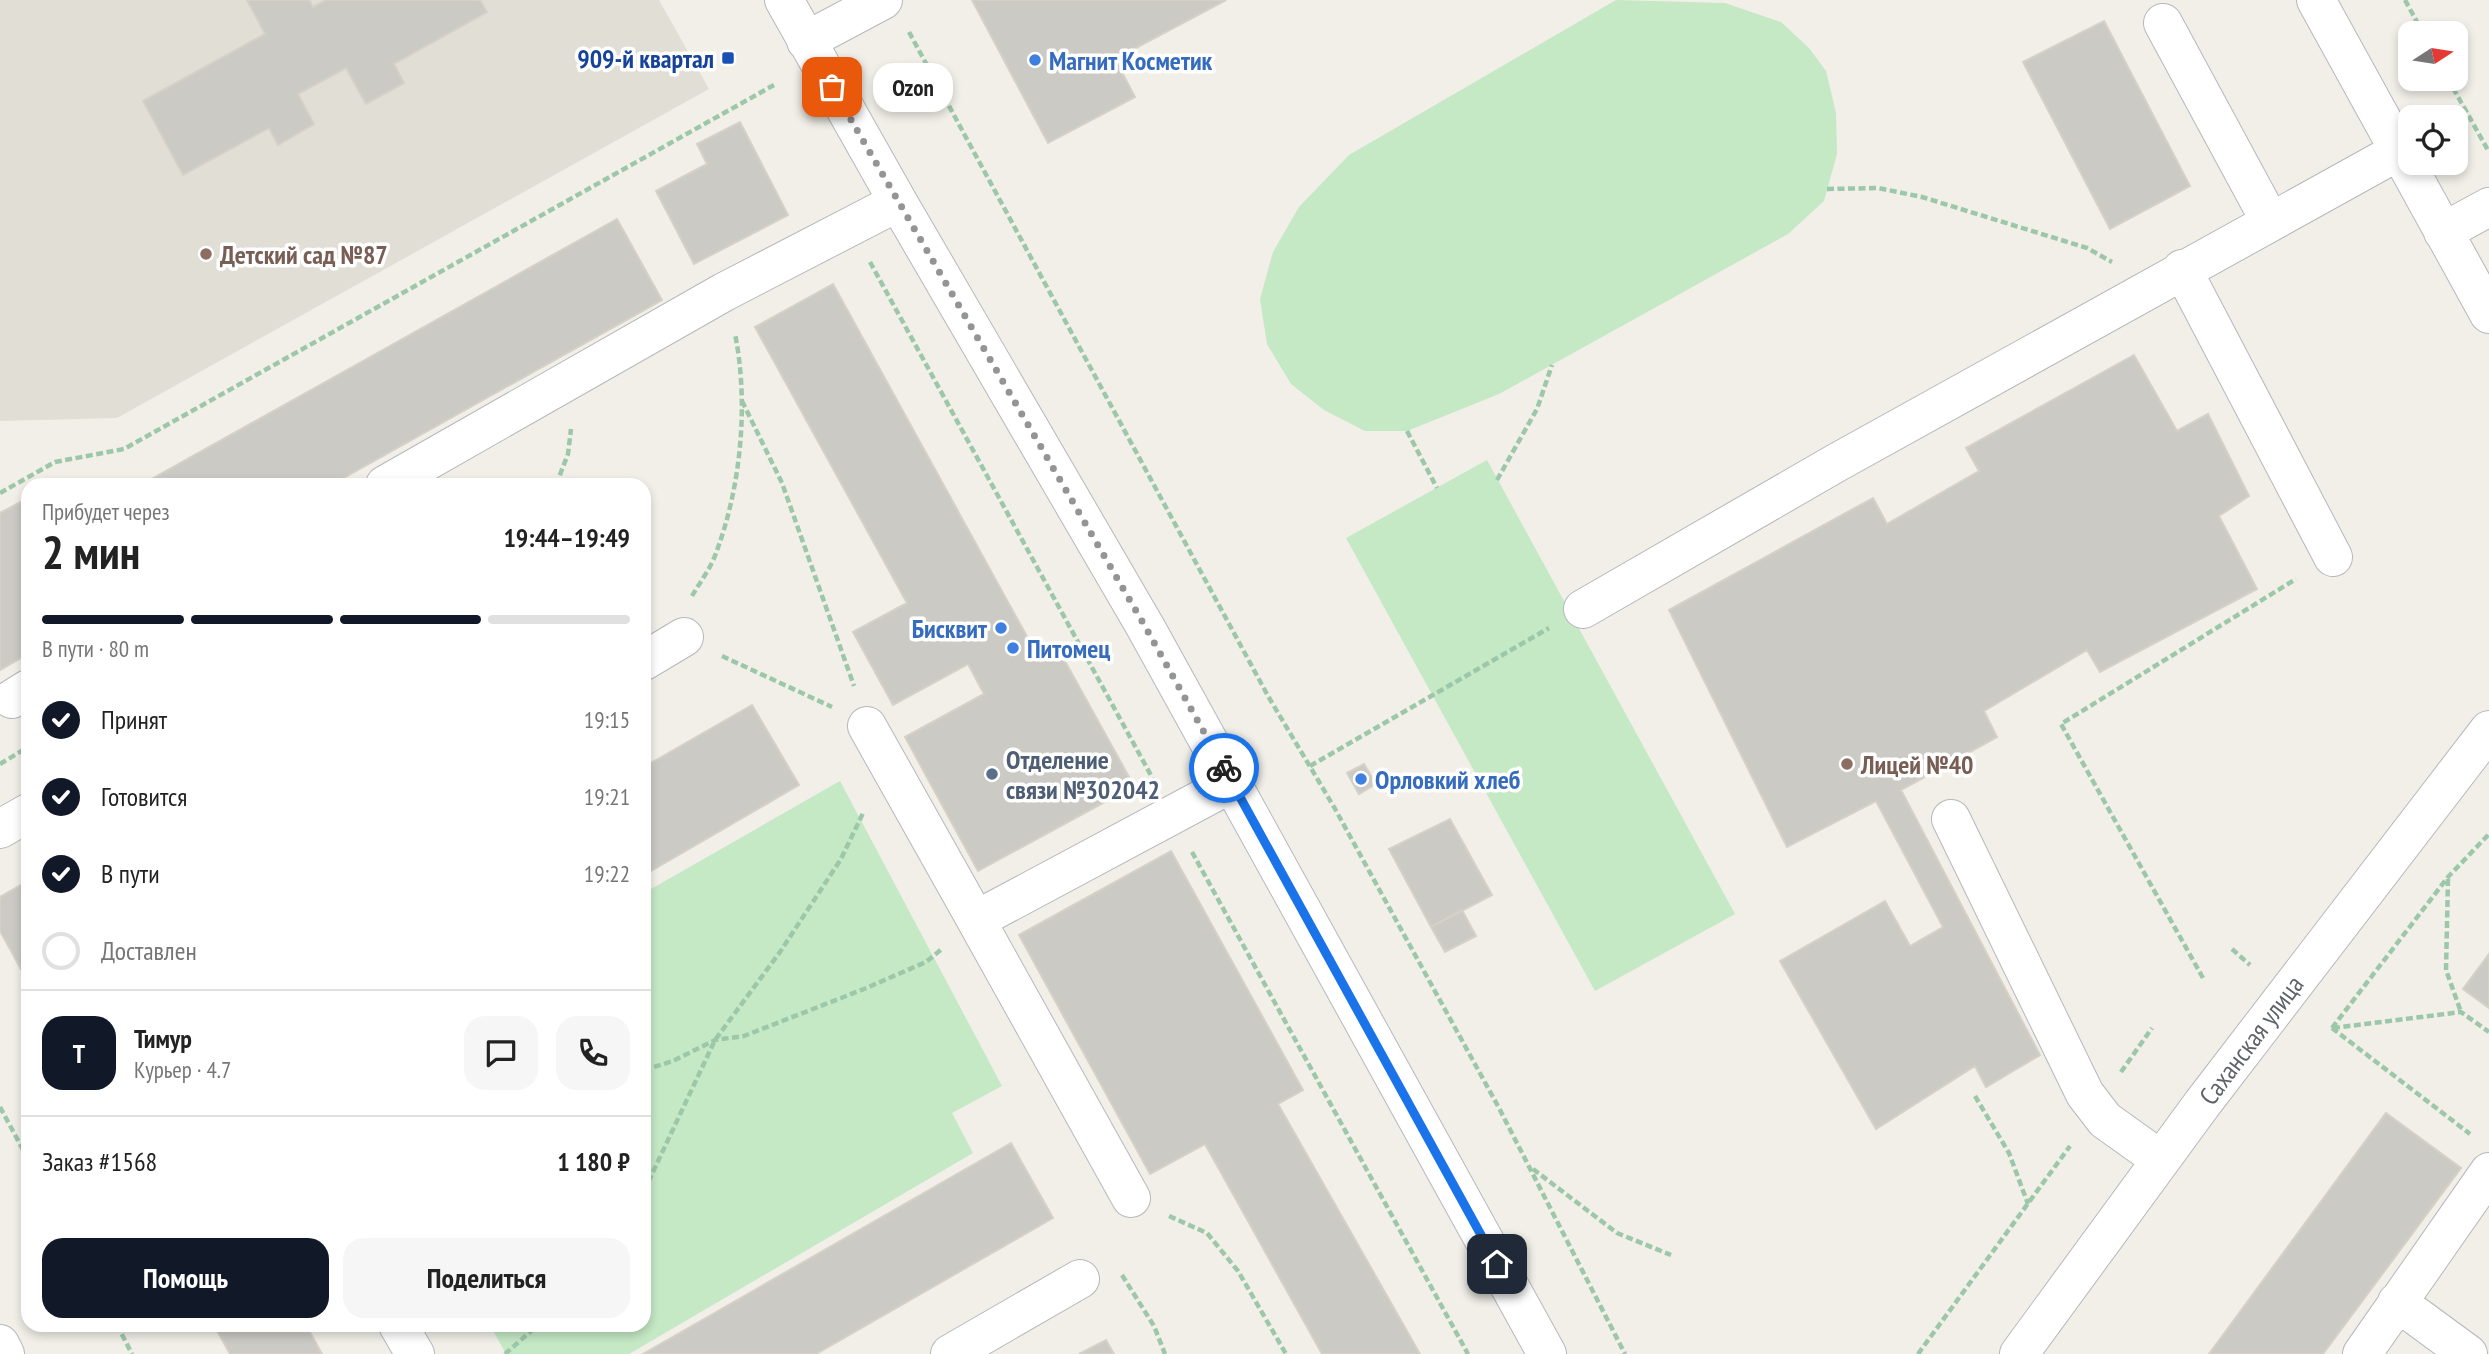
<!DOCTYPE html>
<html lang="ru">
<head>
<meta charset="utf-8">
<style>
  body { margin:0; font-family:"PT Sans Narrow",sans-serif; background:#f6f6f6; color:#222; height:100vh; display:flex; flex-direction:column; font-size:26px; white-space:nowrap }
  * { box-sizing:border-box; margin:0 }
  p { font-size:23px; color:#767676 }
  .icon { flex:none; width:38px; height:38px; fill:none; stroke:currentColor; stroke-width:2; stroke-linecap:round; stroke-linejoin:round }
  .map { position:relative; flex:1; overflow:hidden }
  .drawer { position:absolute; left:21px; top:478px; width:630px; height:854px; display:flex; flex-direction:column; background:#fff; border-radius:21px; box-shadow:0 4px 10px #0003 }
  .drawer>* { flex:none }
  .needle { width:46px; rotate:78deg }
  .controls { position:absolute; left:2398px; top:21px; display:grid; gap:14px }
  .controls a { display:grid; place-items:center; width:70px; height:70px; border-radius:14px; background:#fff; box-shadow:0 4px 10px #0003; font-size:35px }
  .pin { position:absolute; display:grid; place-items:center; width:60px; height:60px; color:#fff; margin:-30px; border-radius:14px; box-shadow:0 4px 10px #0006 }
  .courier { position:absolute; display:grid; place-items:center; width:70px; height:70px; margin:-35px; border:5px solid #1a73e8; border-radius:50%; background:#fff; color:#222; box-shadow:0 2px 9px #0007 }
  .bubble { position:absolute; height:49px; border-radius:21px; background:#fff; box-shadow:0 4px 10px #0003; font-size:23px; font-weight:700; line-height:49px; text-align:center }
  .overview em { font-style:normal; font-weight:700 }
  .overview div { display:flex; flex-direction:column-reverse }
  .overview { display:flex; align-items:center; justify-content:space-between; height:119px; padding:0 21px }
  h1 { font-size:46px; font-weight:700; line-height:52px }
  .bar { display:grid; grid-template-columns:repeat(4,1fr); gap:10px 7px; align-content:center; height:84px; padding:0 21px }
  .bar i { height:9px; border-radius:5px; background:#e0e0e0 }
  .bar .selected { background:#111827 }
  .bar p { grid-column:span 4 }
  .line { display:flex; align-items:center; gap:18px; padding:0 21px; border-top:2px solid #e0e0e0 }
  .line div { flex:1 }
  .round { display:grid; place-items:center; flex:none; width:74px; height:74px; border-radius:21px; background:#f6f6f6 }
  ol { padding:0 21px; list-style:none }
  li { display:flex; align-items:center; gap:21px; height:77px }
  li p { margin-inline-start:auto }
  li .icon { padding:7px; border-radius:50%; background:#111827; color:#fff; stroke-width:4 }
  li:last-child { color:#767676 }
  li i { width:38px; height:38px; border:4px solid #e0e0e0; border-radius:50% }
  .cta { display:flex; gap:14px; margin-top:auto; padding:14px 21px }
  .cta a { flex:1; height:80px; border-radius:21px; background:#111827; color:#fff; font-size:28px; font-weight:700; line-height:80px; text-align:center }
  .cta a+a { background:#f6f6f6; color:#222 }
  .map>svg:first-child { display:block }
  .education { fill:#e1ded6 }
  .green { fill:#c5e8c5 }
  .building { fill:#cccac5; stroke:#d6d1c6; stroke-width:2 }
  .lines { fill:none; stroke-linecap:round; stroke-linejoin:round }
  .minor-casing { stroke:#b5b8bc; stroke-width:40 }
  .path { stroke:#9cc7a9; stroke-width:4.5; stroke-dasharray:7 3.5; stroke-linecap:butt }
  .minor { stroke:#fff; stroke-width:38 }
  .done { stroke:#929495; stroke-width:7; stroke-dasharray:0 12.6 }
  .route { stroke:#1a73e8; stroke-width:9 }
  .transit-dot { fill:#1a4fb4; stroke:#fff; stroke-width:2.5 }
  .shop-dot { fill:#3f7fe0; stroke:#fff; stroke-width:2.5 }
  .education-dot { fill:#8d6e63; stroke:#fff; stroke-width:2.5 }
  .service-dot { fill:#5c6f8a; stroke:#fff; stroke-width:2.5 }
  .labels { text-anchor:middle; dominant-baseline:central; stroke-width:7; stroke-linejoin:round; paint-order:stroke }
  .transit-label { font-size:26px; font-weight:bold; fill:#164399; stroke:#fff; text-anchor:end }
  .shop-label { font-size:26px; font-weight:bold; fill:#366cbe; stroke:#fff; text-anchor:start }
  .education-label { font-size:26px; font-weight:bold; fill:#785e54; stroke:#fff; text-anchor:start }
  .service-label { font-size:26px; font-weight:bold; fill:#4e5e75; stroke:#fff; text-anchor:start }
  .street-label { font-size:26px; fill:#5f6368; stroke:#fff }
</style>
</head>
<body>
<div class="map">
<svg width="2489" height="1354" viewBox="0 0 2489 1354">
  <rect width="100%" height="100%" fill="#f1efe8"/>
  <path class="education" d="M0,0h659l50,89 -592,329 -117,3z"/>
  <path class="green" d="M1616,0l109,3 56,19 28,26 17,23 10,42 1,41 -13,47 -36,33 -289,160 -92,37h-42l-41,-21 -33,-26 -24,-40 -7,-45 13,-47 26,-45 50,-52z
    M1487,460l248,454 -140,77 -249,-453z
    M840,781l162,305 -50,27 21,40 -344,201h-123l-16,-29h154v-432z"/>
  <path class="building" d="M247,0h62l4,7 13,-7h154l7,12 -93,52 10,19 -38,21 -20,-36 -48,26 16,30 -36,21 -9,-17 -86,47 -40,-74 122,-67z
    M972,0h254l-111,59 20,38 -87,46z
    M2104,21l86,165 -80,43 -87,-167z
    M740,122l48,93 -94,49 -38,-73 51,-27 -10,-20z
    M617,219l45,81 -331,185h-190z
    M833,284l208,378 19,-10 74,134 -156,85 -73,-134 79,-43 -16,-30 -75,41 -40,-73 54,-29 -152,-276z
    M2134,355l43,76 31,-17 41,82 -30,20 38,73 -157,83 -13,-22 -103,61 13,26 -96,53 139,265 -54,32 -11,-21 -99,63 -96,-168 105,-60 25,45 33,-19 -67,-126 -89,46 -118,-237 204,-112 14,26 92,-53 -13,-23z
    M28,498v156l-28,16v-157z
    M752,705l47,80 -155,90v-108z
    M1364,764l12,20 -17,10 -12,-21z
    M1450,819l42,76 -61,32 -42,-78z
    M1171,851l132,239 -25,14 142,250h-98l-117,-210 -55,30 -131,-239z
    M28,881v101l-28,-51v-34z
    M1462,910l14,26 -31,16 -14,-25z
    M2489,954v54l-26,-19z
    M2386,1113l75,55 -138,186h-114z
    M1011,1143l42,75 -237,136h-173z
    M214,1325h92l16,29h-92z
    M1106,1340l8,14h-35z"/>
  <g class="lines">
    <defs>
      <path id="minor" d="M784,0l114,202 248,426 401,726
        M2316,0l173,314
        M2163,23l107,198
        M806,41l77,-41
        M2443,232l46,-25
        M2182,269l151,288
        M385,485l339,-193 174,-90
        M1583,609l253,-146 563,-312
        M644,661l40,-24
        M12,699l16,-10
        M867,726l109,194
        M1951,819l134,275 20,26 56,40
        M0,829l28,-16
        M1131,1198l-155,-278 256,-137
        M2397,1302l71,52
        M398,1325l17,29
        M0,1344l5,10
        M950,1354l130,-75
        M2019,1354l183,-250 287,-374
        M2362,1354l127,-182"/>
    </defs>
    <use href="#minor" class="minor-casing"/>
    <path class="path" d="M2405,0l18,33
      M909,32l359,664 66,111 165,301 126,246
      M2448,79l41,73
      M1827,189l51,-1 44,9 165,51 25,14
      M870,262l283,517
      M742,401l40,82 72,203
      M1407,431l30,57
      M1497,480l40,-71 15,-44
      M556,485l12,-31 3,-25
      M0,493l55,-31 69,-13 650,-364
      M692,596c8,-14 19,-28 24,-43 25,-66 33,-150 19,-219
      M722,656l110,51
      M0,764l28,-17
      M1310,766l239,-138
      M1192,852l276,502
      M2448,879l-2,91 15,42
      M2232,949l18,16
      M2203,978l-142,-254 235,-145
      M2332,1028l116,-151 41,-43
      M2332,1028l138,106
      M2333,1028l128,-16 28,20
      M644,1070l29,-9 42,-21 29,-4 120,-47 62,-27 17,-14
      M2121,1072l31,-44
      M1975,1096l34,57 19,51
      M0,1107l28,52
      M1533,1169l84,64 54,22
      M644,1191l71,-151 65,-88 61,-93 23,-48
      M1169,1216l38,17 31,38 48,83
      M1122,1275l32,51 11,28
      M117,1325l15,29
      M505,1354l33,-29
      M1918,1354l152,-208"/>
    <use href="#minor" class="minor"/>
  </g>
  <g class="lines">
    <path class="done" d="M832,87l314,541 78,140"/>
    <path class="route" d="M1224,768l273,496"/>
  </g>
  <rect class="transit-dot" x="721" y="51" width="14" height="14" rx="3.5"/>
  <g class="shop-dot">
    <circle cx="1035" cy="60" r="7"/>
    <circle cx="1001" cy="628" r="7"/>
    <circle cx="1013" cy="648" r="7"/>
    <circle cx="1361" cy="779" r="7"/>
  </g>
  <g class="education-dot">
    <circle cx="206" cy="254" r="7"/>
    <circle cx="1847" cy="764" r="7"/>
  </g>
  <circle class="service-dot" cx="992" cy="774" r="7"/>
  <g class="labels">
    <g class="transit-label">
      <text x="714" y="58">909-й квартал</text>
    </g>
    <g class="shop-label">
      <text x="1049" y="60">Магнит Косметик</text>
      <text x="987" y="628" text-anchor="end">Бисквит</text>
      <text x="1027" y="648">Питомец</text>
      <text x="1375" y="779">Орловкий хлеб</text>
    </g>
    <g class="education-label">
      <text x="220" y="254">Детский сад №87</text>
      <text x="1861" y="764">Лицей №40</text>
    </g>
    <g class="service-label">
      <text x="1006" y="759">Отделение<tspan x="1006" dy="30">связи №302042</tspan></text>
    </g>
    <g class="street-label">
      <text transform="translate(2251 1040) rotate(-53)">Саханская улица</text>
    </g>
  </g>
</svg>
<div class="controls">
<a><svg class="needle" viewBox="-14 -14 28 28"><path d="M0-13l5 13h-10z" fill="#e53935"/><path d="M0 13l5-13h-10z" fill="#767676"/></svg></a>
<a><svg class="icon" aria-label="locate" viewBox="0 0 24 24"><circle cx="12" cy="12" r="6"/><path d="M12 2v4M12 18v4M2 12h4M18 12h4"/></svg></a>
</div>
<div class="pin" style="left:832px;top:87px;background:#ea580c"><svg class="icon" aria-label="bag" viewBox="0 0 24 24"><path d="M5 8h14l-1 12H6zM9 8a3 3 0 0 1 6 0"/></svg></div>
<div class="pin" style="left:1497px;top:1264px;background:#1f2937"><svg class="icon" aria-label="home" viewBox="0 0 24 24"><path d="M3 11l9-7 9 7M6 9v11h12V9"/></svg></div>
<div class="courier" style="left:1224px;top:768px"><svg class="icon" aria-label="bike" viewBox="0 0 24 24"><circle cx="6" cy="16" r="4"/><circle cx="18" cy="16" r="4"/><path d="M6 16l4-8h5l3 8M10 8l3 8H6M13 5h3"/></svg></div>
<div class="bubble" style="left:873px;top:63px;width:80px">Ozon</div>
<section class="drawer">
<div class="overview"><div><h1>2 мин</h1><p>Прибудет через</p></div><em>19:44–19:49</em></div>
<div class="bar"><i class="selected"></i><i class="selected"></i><i class="selected"></i><i></i><p>В пути · 80 m</p></div>
<ol>
<li><svg class="icon" aria-label="check" viewBox="0 0 24 24"><path d="M5 12l5 5 9-10"/></svg>Принят<p>19:15</p></li>
<li><svg class="icon" aria-label="check" viewBox="0 0 24 24"><path d="M5 12l5 5 9-10"/></svg>Готовится<p>19:21</p></li>
<li><svg class="icon" aria-label="check" viewBox="0 0 24 24"><path d="M5 12l5 5 9-10"/></svg>В пути<p>19:22</p></li>
<li><i></i>Доставлен</li>
</ol>
<div class="line" style="height:126px"><b class="round" style="background:#111827;color:#fff">Т</b><div><b>Тимур</b><p>Курьер · 4.7</p></div><a class="round"><svg class="icon" aria-label="chat" viewBox="0 0 24 24"><path d="M4 5h16v11H9l-5 4z"/></svg></a><a class="round"><svg class="icon" aria-label="phone" viewBox="0 0 24 24"><path d="M5 4h4l2 5-3 2q2 4 5 5l2-3 5 2v4C11 20 4 13 5 4z"/></svg></a></div>
<div class="line" style="height:91px"><div>Заказ #1568</div><b>1 180 ₽</b></div>
<div class="cta"><a>Помощь</a><a>Поделиться</a></div>
</section>
</div>
</body>
</html>
